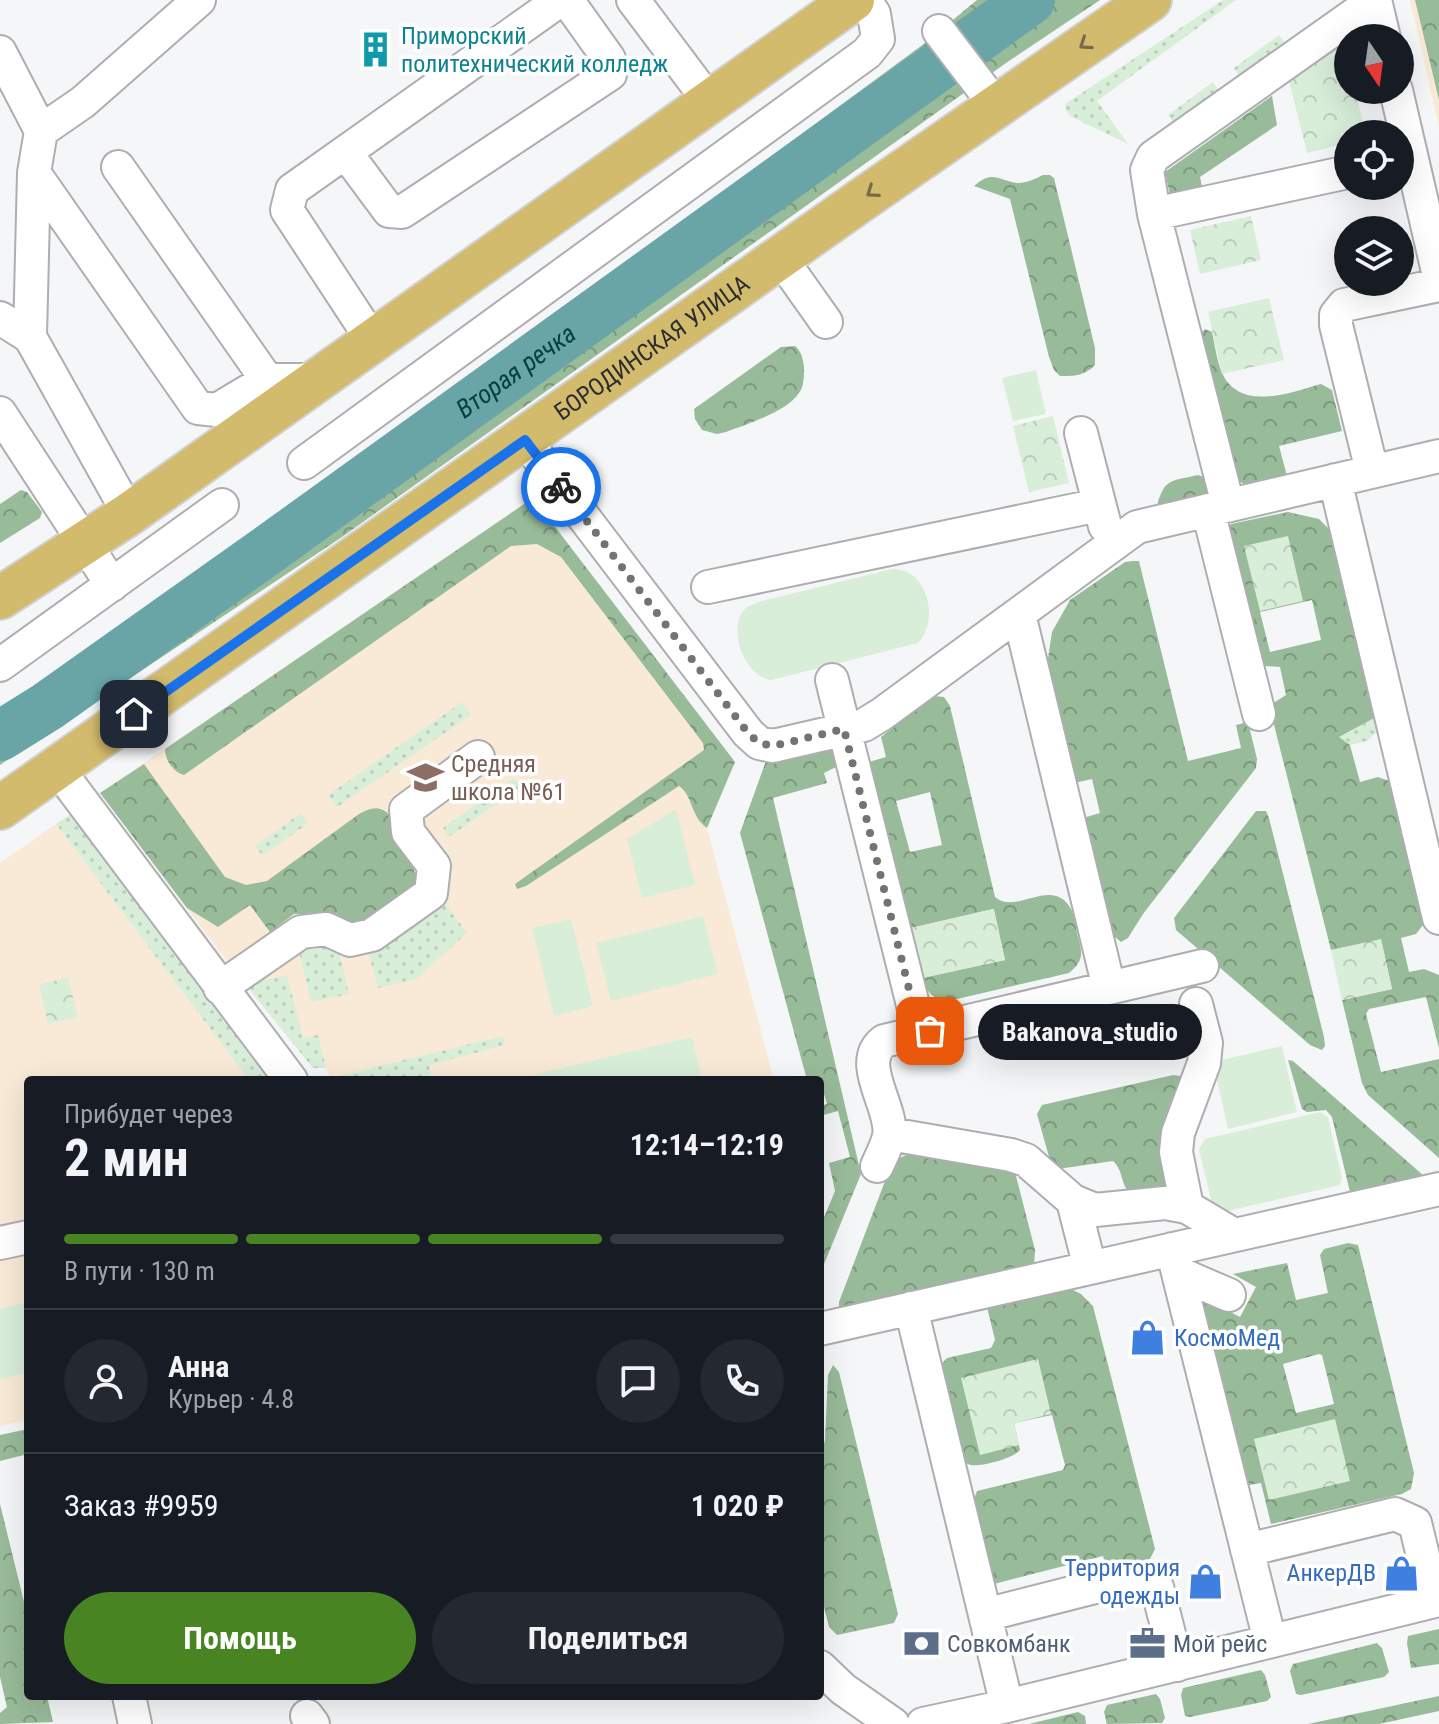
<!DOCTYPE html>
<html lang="ru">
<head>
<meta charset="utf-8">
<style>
  body { margin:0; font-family:"Roboto Condensed",sans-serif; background:#242831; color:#f1f3f6; height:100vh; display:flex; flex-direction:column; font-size:30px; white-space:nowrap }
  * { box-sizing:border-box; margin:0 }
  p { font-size:26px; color:#9ea1a6 }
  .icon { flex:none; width:44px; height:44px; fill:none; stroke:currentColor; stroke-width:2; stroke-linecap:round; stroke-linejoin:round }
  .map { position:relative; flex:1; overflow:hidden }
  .sheet { position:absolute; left:24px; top:1076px; width:800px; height:624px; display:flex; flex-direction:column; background:#171b24; border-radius:8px; box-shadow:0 8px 32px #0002 }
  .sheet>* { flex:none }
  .needle { width:52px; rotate:167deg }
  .buttons { position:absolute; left:1334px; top:24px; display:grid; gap:16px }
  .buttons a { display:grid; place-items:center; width:80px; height:80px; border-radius:50%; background:#171b24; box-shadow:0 8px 32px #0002; font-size:40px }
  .pin { position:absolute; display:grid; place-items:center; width:68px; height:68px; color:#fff; margin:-34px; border-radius:16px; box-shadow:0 4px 12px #0006 }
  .courier { position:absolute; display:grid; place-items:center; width:80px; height:80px; margin:-40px; border:6px solid #1a73e8; border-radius:50%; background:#fff; color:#222; box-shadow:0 2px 10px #0007 }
  .bubble { position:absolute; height:56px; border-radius:28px; background:#171b24; box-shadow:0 8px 32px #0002; font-size:26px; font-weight:700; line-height:56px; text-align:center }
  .summary em { font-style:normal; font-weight:700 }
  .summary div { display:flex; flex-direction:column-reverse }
  .summary { display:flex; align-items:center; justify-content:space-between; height:136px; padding:0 40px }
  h1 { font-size:52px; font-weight:700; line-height:60px }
  .bar { display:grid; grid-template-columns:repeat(4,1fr); gap:12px 8px; align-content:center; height:96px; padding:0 40px }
  .bar i { height:10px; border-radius:6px; background:#363941 }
  .bar .on { background:#488421 }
  .bar p { grid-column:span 4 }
  .line { display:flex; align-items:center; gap:20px; padding:0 40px; border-top:2px solid #363941 }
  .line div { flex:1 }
  .round { display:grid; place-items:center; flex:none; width:84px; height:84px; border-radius:42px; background:#242831 }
  .action { display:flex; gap:16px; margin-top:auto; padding:16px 40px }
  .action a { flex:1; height:92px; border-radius:48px; background:#488421; color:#fff; font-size:32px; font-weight:700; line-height:92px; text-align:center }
  .action a+a { background:#242831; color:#f1f3f6 }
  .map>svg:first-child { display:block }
  .education { fill:#f9ead7 }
  .grass { fill:url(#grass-dots) }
  .forest { fill:url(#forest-crowns); fill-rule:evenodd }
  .park { fill:url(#park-crowns) }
  .pitch { fill:#d8eed9 }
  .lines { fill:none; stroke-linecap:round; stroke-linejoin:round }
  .river { stroke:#69a5a7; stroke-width:50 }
  .minor-casing { stroke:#aeaeb1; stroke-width:36 }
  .major-casing { stroke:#d1d1d1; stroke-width:46 }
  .minor { stroke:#fff; stroke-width:32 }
  .major { stroke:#d3bb6d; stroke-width:42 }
  .oneway { stroke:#776c4a }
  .done { stroke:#727374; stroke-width:8; stroke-dasharray:0 14.4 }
  .route { stroke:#1a73e8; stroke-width:10 }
  .labels { text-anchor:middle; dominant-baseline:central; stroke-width:7; stroke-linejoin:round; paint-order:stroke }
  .culture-label { font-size:24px; fill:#0d838f; stroke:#fff; text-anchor:start }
  .street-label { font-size:24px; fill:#2c2c2d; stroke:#fff }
  .education-label { font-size:24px; fill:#785e54; stroke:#fff; text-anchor:start }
  .shop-label { font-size:24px; fill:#366cbe; stroke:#fff; text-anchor:end }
  .service-label { font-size:24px; fill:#4e5e75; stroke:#fff; text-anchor:start }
  .water-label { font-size:26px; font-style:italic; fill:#054042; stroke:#fff }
</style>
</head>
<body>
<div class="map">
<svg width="1439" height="1724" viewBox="0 0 1439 1724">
  <defs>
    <pattern id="grass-dots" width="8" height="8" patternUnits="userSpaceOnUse" patternTransform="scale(2)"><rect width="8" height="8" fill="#d8eed9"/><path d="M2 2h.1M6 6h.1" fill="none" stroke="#baccbb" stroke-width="1.8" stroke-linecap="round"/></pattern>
    <pattern id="forest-crowns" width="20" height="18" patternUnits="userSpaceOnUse" patternTransform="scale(2)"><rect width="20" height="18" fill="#98bb99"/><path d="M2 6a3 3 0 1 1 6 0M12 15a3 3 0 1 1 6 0" fill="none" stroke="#7c987d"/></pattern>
    <pattern id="park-crowns" width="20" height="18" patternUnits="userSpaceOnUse" patternTransform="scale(2)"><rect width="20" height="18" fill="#d8eed9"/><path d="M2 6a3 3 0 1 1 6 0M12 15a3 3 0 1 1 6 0" fill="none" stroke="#baccbb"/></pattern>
  </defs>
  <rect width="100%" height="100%" fill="#f5f6f8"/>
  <path class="education" d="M1410,0h29v128v-1z
    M533,498l202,264 -28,66 67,252h-443l-5,-12h-13l-75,-92 -138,-183z
    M56,824l193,256h-221v340l-28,6v-563z"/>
  <path class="grass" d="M1223,0h13l-139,101 31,43 -58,-28 -4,-6 -1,-6z
    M1279,35l6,8 -46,33 -5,-8z
    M1213,82l6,9 -45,32 -6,-8z
    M462,702l9,13 -134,92 -9,-12z
    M1378,716l1,14 -12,11 -17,4 -11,-8z
    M514,778l7,9 -72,50 -6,-9z
    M72,813l201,267h-24l-193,-256z
    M301,813l7,10 -45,33 -8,-10z
    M442,899l25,34 -51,46 -38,9 -11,-41z
    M324,944l15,7 10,43 -38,8 -12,-51 7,-5z
    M287,975l16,63 15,-3 8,33h-13l-68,-84z
    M503,1036l2,9 -76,20 2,15 -100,-2z"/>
  <path class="forest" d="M977,0h123l-94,63 -664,474 -342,228v-47l32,-19 122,-97 22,-11 120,-92 21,-8 608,-448z
    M1415,0h24v100z
    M1272,96l5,29 -77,52 2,10 -30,17 -7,-32z
    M1043,175h7l4,3 41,170v17c-11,11 -20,11 -35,11l-6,-6 -5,-13 -39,-158 -36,-13c19,-17 24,-5 44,-3 9,0 17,-4 25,-8z
    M1205,329l7,3c3,13 5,31 11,43 19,37 69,17 98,9l11,6 10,41 -63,15 8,30 -40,10 -9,-6 -37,-147z
    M795,346c7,6 8,13 9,22 0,8 0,19 -5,25 -11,18 -54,32 -73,39l-9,2 -15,-4 -7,-11 -1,-10 87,-62z
    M1198,475l8,3 5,14 -4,7 -50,7c7,-28 15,-25 41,-31z
    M21,490l6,2 15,20 -2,6 -40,25v-39z
    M533,498l202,264 -28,66c-17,-12 -14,-33 -28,-42l-153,100 -9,3 -2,-5 189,-134 -1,-7 -142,-186 -24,-13 -26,2 -327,229c-11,-3 -19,-15 -19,-26z
    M1288,512l31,7 11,11 48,186 -39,21 11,8 10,37 18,-5 14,5 35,138 -11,14 -15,4 8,34 15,-3 15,6v73l-13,-51 -57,12 -3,5 15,58 58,-13v99l-71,-63 -6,-12 -20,-83 50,-11 -11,-49 -50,10 -61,-241 5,-7 11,-7 -6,-28 -15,-1 -6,-4 -32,-131 4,-7zM1312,600l9,40 -51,12 -10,-40z
    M1133,561h6l49,200 53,-13 -5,-23 12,-3 9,37 -1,9 -113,146 -15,24 -7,4 -12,-10 -26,-114 17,-5 -8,-34 -18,4 -27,-118 5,-33 18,-32 55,-38z
    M934,696l10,1 6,9 45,191c21,19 57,-22 76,12 4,8 5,22 8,31 4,16 3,22 -10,33l-112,26c-20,1 -28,0 -35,-21l83,-18 -12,-51 -82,19 -42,-166 17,-5 -5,-20zM930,792l12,53 -32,7 -14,-51z
    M831,742l9,19 -4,6 -12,6 3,10 -54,15 88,376 -41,100v-47l15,-36 -6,-28 21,-6 -12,-46 -18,5v-10l7,-2 -7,-24h-13l-67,-247 26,-72 7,-6z
    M144,764l81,113 21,8 21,-4 92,-67c8,-4 15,-8 24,-4 16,7 33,57 33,73l-50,37 -20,4 -24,-10h-28l-24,18 -20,-27 -32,22 -31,-19 -87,-115z
    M1256,811h10l3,7 55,219 1,9 -3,4 -12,-5 -134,-115 -2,-12z
    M1288,1060l5,1 131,115 -70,20 -4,-4 -18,-75 -6,-7 -19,2 -5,-3z
    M1173,1075l7,1 1,7 -12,99 -6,10 -32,2c-11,-9 -7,-23 -18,-33l-55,8 -7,-5 -14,-50 5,-9z
    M908,1154l107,18 20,78 -1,17 -195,42v-7l51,-134 8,-9z
    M1348,1243l10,2 56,228 -3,16 -9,5 -131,30 -10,-41 -12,2 -4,-4 -46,-185 41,21 16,-30 -23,-13 54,-11 9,37 32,-7 -8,-38 4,-6zM1319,1354l3,1 12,49 -38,9 -13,-49z
    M1069,1288l12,6 12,12 62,243 -5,10 -43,11 -4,-14 -109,28 -22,-79 5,-14 86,-21 2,-5 -13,-50 -38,8 6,27c-6,8 -39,17 -49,15 -5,-1 -6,-3 -10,-7l-23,-90 9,-10 44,-10 4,-8 -8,-33z
    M833,1365l6,7 59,242 -4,9 -57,12 -8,-8 -9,-36v-131l5,-20 3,-65z
    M28,1429v25l-28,7v-26z
    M0,1504l28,114v78h19l6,26 -53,2v-11l7,-6 -7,-30z
    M1439,1629v35l-28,4 -4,-25 1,-7z
    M1377,1643l5,5 7,24 -5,5 -83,18 -5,-1 -6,-23 3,-7z
    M1261,1670l4,5 6,22 -4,4 -77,16 -5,-1 -4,-21 2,-7z
    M1156,1694l4,5 5,19 -3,5 -55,1 -3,-12 3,-7z
    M1439,1696v15l-60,13h-71z
    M1078,1712l7,4 1,8h-57z"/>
  <path class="park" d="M1342,35l6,24v31h7l11,44h-18v9l-41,10 -20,-80z
    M1251,216l10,44 -61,14 -10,-44z
    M1269,298l15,62 -62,14 -14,-62z
    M1053,416l16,67 -40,9 -16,-66z
    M1288,536l15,65 -43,10 -16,-65z
    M994,909l11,51 -83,18 -11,-50z
    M1381,939l11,50 -50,11 -11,-50z
    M68,977l10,40 -30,7 -9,-39z
    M1038,1359l13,55 -37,9 5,22 -39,10 -19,-77z
    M1335,1419l15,62 -81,19 -15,-61z"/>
  <path class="pitch" d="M1036,370l10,44 -33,7 -11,-43z
    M892,569c36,-1 48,51 26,74l-147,37c-28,-4 -44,-53 -26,-71 4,-4 12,-6 17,-8z
    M676,809l19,76 -53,13 -15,-59z
    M703,916l15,58 -107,27 -15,-58z
    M571,919l22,87 -39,10 -22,-88z
    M692,1037l10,43h-191z
    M1282,1046l15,66 -69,17 -15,-67z
    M1320,1112l8,5 14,61 -2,7 -117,27 -11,-8 -13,-55 6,-10z
    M28,1302v71l-28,6v-70z"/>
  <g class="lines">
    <path class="river" id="s1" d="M0,736l48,-30 217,-154 765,-552"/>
    <defs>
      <path id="minor" d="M199,0l-116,102 -42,29 -7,42 164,235 19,2 50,-30h51
        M633,0l76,101
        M1375,0l9,38
        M939,31l57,75
        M0,52l41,79
        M1396,90l43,186
        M346,153l43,58 13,1 208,-138 -1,-15 -42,-59
        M118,167l149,213
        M1154,214l194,-42
        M780,257l46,65
        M0,318l30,19 99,177
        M30,337l4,-164
        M373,341l-86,-131 5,-20 268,-190
        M0,413l112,172
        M1081,433l24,93
        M525,440l223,293 11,10 14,3 91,-21 18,-11 255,-187 302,-71
        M304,463l563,-410 11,-14 -4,-25 -9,-14
        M1372,471l-36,-146v-10l8,-10 95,-20
        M1335,480l104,438
        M1228,505l-74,-291 -7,-44 6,-13 222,-157
        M1208,510l51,204
        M708,587l391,-82
        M1019,614l90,374
        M0,665l222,-160
        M832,680l88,353
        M57,768l234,312
        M220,988l81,-56 25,-3 24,11 22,-5 59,-42 3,-27 -26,-34 -2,-22 72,-53
        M1196,1004l10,39 -2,20 -26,70 -2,19 11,55 47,28
        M890,1134l121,21 15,5 47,41 22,9 70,-7 22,4
        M877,1166c4,-9 10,-20 12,-30 5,-28 -34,-73 -5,-95l318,-75
        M1073,1201l17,67
        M0,1243l28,-6
        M1172,1249l98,392
        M1178,1273l51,22
        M911,1308l96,398
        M820,1329l619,-140
        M1247,1550l148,-36 20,9 19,78
        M985,1615l153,-39 19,11 20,78
        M820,1667l23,22 50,35
        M129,1696l6,28
        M307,1716l6,8
        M923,1724l84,-18 432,-106"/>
      <g id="major">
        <path d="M0,598l129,-84 724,-514"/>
        <path id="s2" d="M0,808l860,-607 290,-201"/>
      </g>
    </defs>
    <use href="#minor" class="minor-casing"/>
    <use href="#major" class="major-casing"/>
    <use href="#minor" class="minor"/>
    <use href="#major" class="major"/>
  </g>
  <defs><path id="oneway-chevron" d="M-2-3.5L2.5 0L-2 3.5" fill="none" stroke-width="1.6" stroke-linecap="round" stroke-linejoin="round" transform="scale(2)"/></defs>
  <g class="oneway">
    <use href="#oneway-chevron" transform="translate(1085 44) rotate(146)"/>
    <use href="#oneway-chevron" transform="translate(872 192) rotate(145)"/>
  </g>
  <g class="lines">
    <path class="done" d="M561,487l187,246 11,10 14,3 71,-17 76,304 10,-2"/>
    <path class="route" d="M134,714l391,-274 36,47"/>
  </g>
  <defs>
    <symbol id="building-bare" viewBox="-9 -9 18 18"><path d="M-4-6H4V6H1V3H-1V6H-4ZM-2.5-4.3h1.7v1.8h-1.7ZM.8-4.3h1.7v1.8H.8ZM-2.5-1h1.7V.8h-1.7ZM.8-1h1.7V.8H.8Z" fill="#0f9aa8" stroke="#fff" stroke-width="2.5" paint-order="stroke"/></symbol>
    <symbol id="school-bare" viewBox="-9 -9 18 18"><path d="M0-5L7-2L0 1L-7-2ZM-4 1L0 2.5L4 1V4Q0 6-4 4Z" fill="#8d6e63" stroke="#fff" stroke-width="2.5" paint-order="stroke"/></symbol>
    <symbol id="shop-bare" viewBox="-9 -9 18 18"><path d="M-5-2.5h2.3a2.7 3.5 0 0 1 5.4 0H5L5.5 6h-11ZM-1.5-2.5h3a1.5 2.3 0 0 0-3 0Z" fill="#3f7fe0" stroke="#fff" stroke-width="2.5" paint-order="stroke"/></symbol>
    <symbol id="bank-bare" viewBox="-9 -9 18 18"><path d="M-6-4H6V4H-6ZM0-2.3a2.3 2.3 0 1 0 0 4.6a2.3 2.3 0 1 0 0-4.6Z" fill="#5c6f8a" stroke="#fff" stroke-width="2.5" paint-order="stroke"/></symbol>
    <symbol id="office-bare" viewBox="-9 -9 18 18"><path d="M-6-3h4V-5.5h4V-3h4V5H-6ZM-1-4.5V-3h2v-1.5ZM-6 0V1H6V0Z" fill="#5c6f8a" stroke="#fff" stroke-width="2.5" paint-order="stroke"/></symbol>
  </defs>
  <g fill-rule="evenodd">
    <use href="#building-bare" x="350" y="24" width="51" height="51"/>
    <use href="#school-bare" x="400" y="752" width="51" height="51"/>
    <use href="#shop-bare" x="1122" y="1312" width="51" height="51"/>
    <use href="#shop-bare" x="1376" y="1548" width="51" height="51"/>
    <use href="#shop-bare" x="1180" y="1556" width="51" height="51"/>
    <use href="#bank-bare" x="896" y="1618" width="51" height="51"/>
    <use href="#office-bare" x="1122" y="1618" width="51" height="51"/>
  </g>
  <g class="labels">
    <g class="culture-label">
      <text x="401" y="36">Приморский<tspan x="401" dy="28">политехнический колледж</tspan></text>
    </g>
    <g class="street-label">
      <text stroke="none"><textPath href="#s2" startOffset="798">БОРОДИНСКАЯ УЛИЦА</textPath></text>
    </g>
    <g class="education-label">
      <text x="451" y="764">Средняя<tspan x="451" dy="28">школа №61</tspan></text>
    </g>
    <g class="shop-label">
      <text x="1174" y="1338" text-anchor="start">КосмоМед</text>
      <text x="1180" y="1568">Территория<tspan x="1180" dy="28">одежды</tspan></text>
      <text x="1376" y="1573">АнкерДВ</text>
    </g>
    <g class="service-label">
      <text x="947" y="1644">Совкомбанк</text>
      <text x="1173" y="1644">Мой рейс</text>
    </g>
    <g class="water-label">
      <text stroke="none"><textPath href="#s1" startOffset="632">Вторая речка</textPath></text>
    </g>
  </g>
</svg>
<div class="buttons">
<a><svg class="needle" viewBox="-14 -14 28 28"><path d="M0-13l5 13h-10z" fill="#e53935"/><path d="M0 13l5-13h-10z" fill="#9ea1a6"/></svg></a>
<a><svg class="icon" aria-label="locate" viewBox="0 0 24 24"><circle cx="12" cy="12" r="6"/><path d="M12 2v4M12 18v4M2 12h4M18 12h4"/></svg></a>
<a><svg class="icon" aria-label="layers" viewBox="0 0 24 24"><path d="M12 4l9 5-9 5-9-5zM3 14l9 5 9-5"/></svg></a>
</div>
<div class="pin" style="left:930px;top:1031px;background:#ea580c"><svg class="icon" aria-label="bag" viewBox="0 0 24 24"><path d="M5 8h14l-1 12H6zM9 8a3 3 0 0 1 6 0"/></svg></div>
<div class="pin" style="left:134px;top:714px;background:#1f2937"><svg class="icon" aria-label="home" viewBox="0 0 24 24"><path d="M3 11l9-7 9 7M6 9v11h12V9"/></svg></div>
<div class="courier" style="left:561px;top:487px"><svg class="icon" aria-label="bike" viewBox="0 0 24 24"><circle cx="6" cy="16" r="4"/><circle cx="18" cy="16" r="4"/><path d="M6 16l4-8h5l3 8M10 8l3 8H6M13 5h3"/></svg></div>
<div class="bubble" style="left:978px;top:1004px;width:224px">Bakanova_studio</div>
<section class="sheet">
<div class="summary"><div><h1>2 мин</h1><p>Прибудет через</p></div><em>12:14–12:19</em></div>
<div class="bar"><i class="on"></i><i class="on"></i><i class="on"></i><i></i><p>В пути · 130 m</p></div>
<div class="line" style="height:144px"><a class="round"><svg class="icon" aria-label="person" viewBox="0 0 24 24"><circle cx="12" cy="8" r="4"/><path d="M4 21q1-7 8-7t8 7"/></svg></a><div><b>Анна</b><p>Курьер · 4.8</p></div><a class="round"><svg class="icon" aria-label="chat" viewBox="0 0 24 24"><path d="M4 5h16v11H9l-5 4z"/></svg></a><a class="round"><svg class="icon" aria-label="phone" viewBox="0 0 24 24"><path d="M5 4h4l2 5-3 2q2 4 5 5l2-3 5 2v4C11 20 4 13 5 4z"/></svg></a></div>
<div class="line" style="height:104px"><div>Заказ #9959</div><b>1 020 ₽</b></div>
<div class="action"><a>Помощь</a><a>Поделиться</a></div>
</section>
</div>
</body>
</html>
